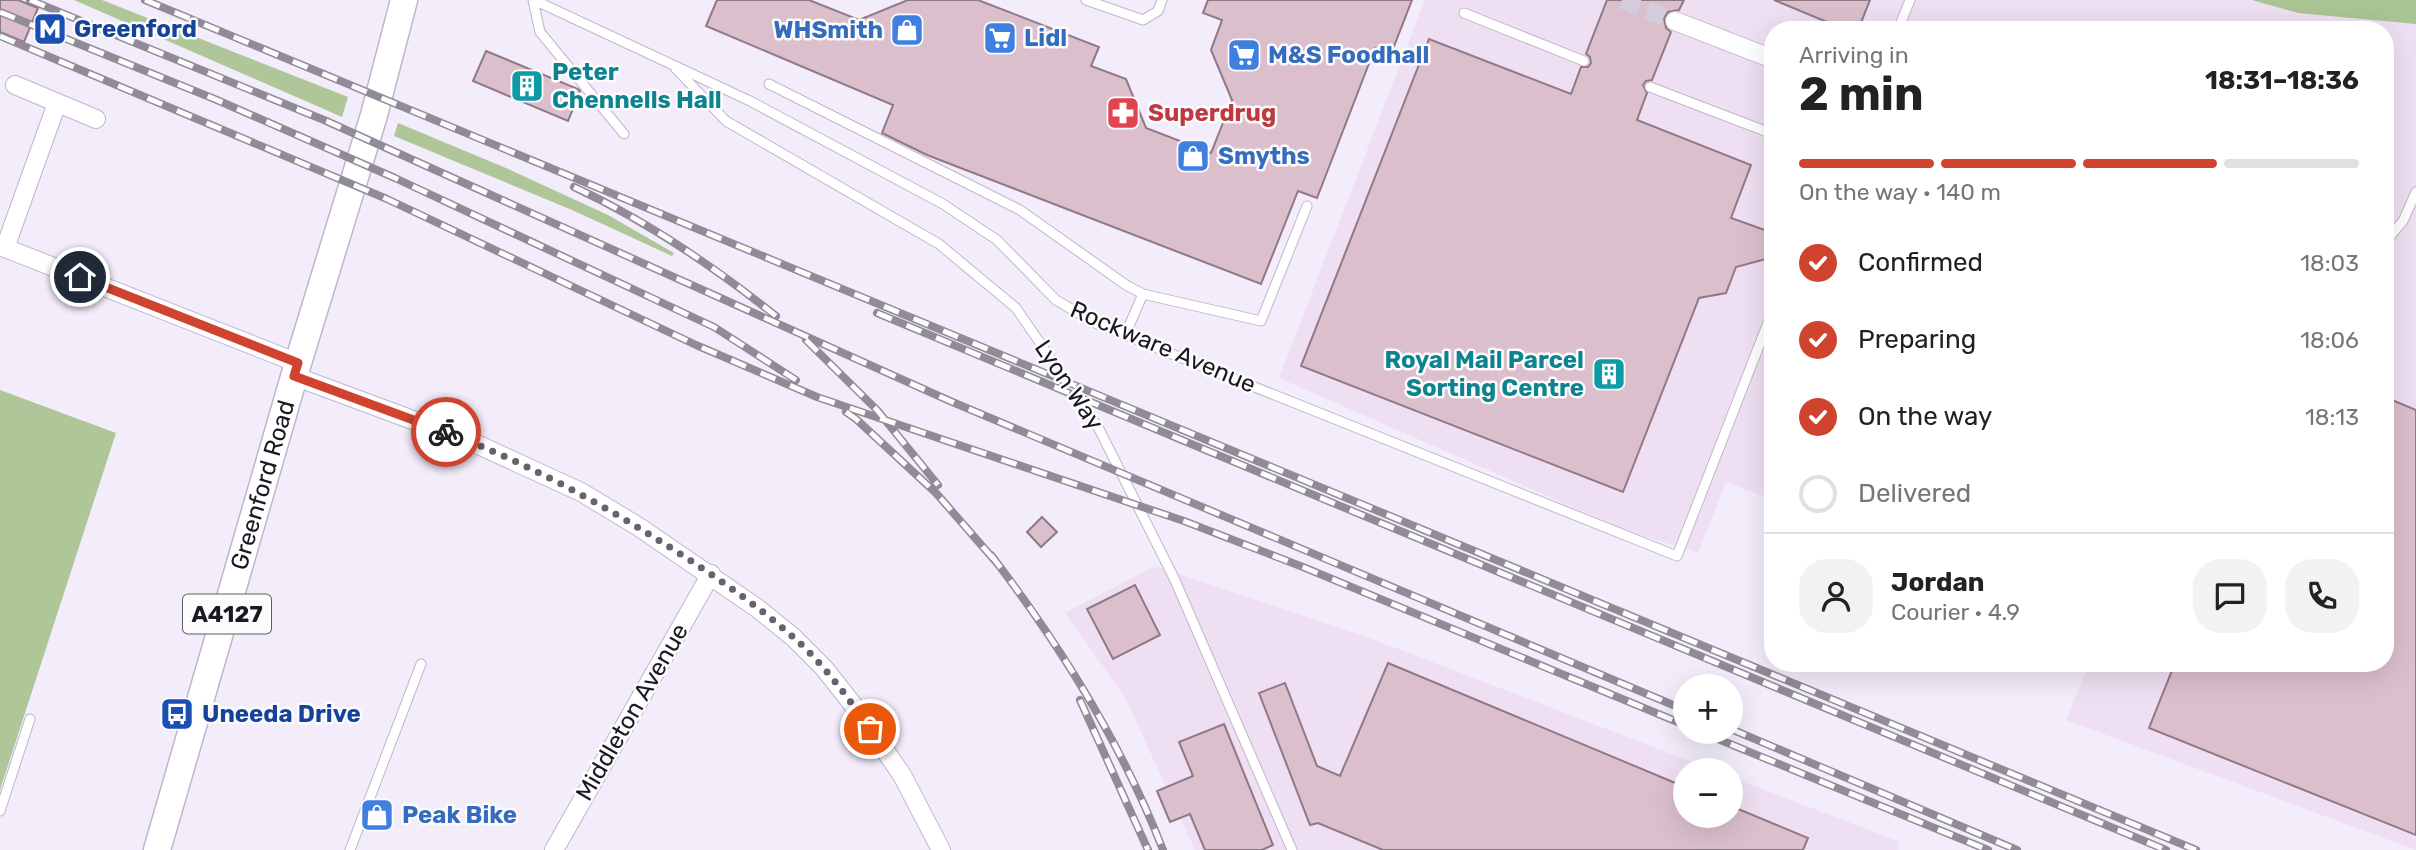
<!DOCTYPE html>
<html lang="en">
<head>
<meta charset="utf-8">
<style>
  body { margin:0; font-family:Rubik,sans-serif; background:#f2f2f2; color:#222; height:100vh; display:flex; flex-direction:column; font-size:26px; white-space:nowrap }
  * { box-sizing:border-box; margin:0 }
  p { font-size:23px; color:#767676 }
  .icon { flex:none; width:38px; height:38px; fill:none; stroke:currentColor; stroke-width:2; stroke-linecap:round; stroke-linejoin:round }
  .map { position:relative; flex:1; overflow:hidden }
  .sheet { position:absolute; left:1764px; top:21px; width:630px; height:651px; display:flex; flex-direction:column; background:#fff; border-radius:28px; box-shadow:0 7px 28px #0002 }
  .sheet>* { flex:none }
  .controls { position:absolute; left:1673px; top:674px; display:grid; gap:14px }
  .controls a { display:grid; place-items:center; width:70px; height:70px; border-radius:50%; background:#fff; box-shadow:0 7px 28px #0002; font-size:35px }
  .pin { position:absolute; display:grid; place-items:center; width:60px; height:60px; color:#fff; margin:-30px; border:4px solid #fff; border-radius:50%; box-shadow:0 2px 7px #0007 }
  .courier { position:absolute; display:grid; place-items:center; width:70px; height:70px; margin:-35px; border:5px solid #cf432f; border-radius:50%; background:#fff; color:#222; box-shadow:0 2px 9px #0007 }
  .head em { font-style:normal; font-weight:700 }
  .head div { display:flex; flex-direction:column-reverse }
  .head { display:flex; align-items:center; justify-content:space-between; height:119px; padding:0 35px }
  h1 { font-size:46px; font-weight:700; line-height:52px }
  .bar { display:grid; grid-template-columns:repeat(4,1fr); gap:10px 7px; align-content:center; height:84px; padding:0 35px }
  .bar i { height:9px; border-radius:5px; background:#e0e0e0 }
  .bar .current { background:#cf432f }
  .bar p { grid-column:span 4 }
  .line { display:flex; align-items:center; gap:18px; padding:0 35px; border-top:2px solid #e0e0e0 }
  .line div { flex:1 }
  .round { display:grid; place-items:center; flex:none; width:74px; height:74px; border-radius:28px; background:#f2f2f2 }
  ol { padding:0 35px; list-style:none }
  li { display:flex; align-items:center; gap:21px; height:77px }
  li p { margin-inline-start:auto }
  li .icon { padding:7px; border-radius:50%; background:#cf432f; color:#fff; stroke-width:4 }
  li:last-child { color:#767676 }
  li i { width:38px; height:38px; border:4px solid #e0e0e0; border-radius:50% }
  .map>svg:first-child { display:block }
  .industrial { fill:#efdff2 }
  .green { fill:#aec698 }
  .forest { fill:#aac493 }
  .building { fill:#dbbfcd; stroke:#917885; stroke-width:2 }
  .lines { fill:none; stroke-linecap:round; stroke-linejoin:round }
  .street-tunnel { stroke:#d3ccda; stroke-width:18; stroke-dasharray:18 9; stroke-linecap:butt }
  .lane-casing { stroke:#c0b5cd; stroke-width:11 }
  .street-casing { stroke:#c0b5cd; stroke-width:20 }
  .primary-casing { stroke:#c0b5cd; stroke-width:29 }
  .lane { stroke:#fff; stroke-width:9 }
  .street { stroke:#fff; stroke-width:18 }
  .primary { stroke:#fff; stroke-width:26 }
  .rail-casing { stroke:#918b97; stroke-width:8 }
  .rail { stroke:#fcfcfc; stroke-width:5; stroke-dasharray:16; stroke-linecap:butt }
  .done { stroke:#67626d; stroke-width:7; stroke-dasharray:0 12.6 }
  .route { stroke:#cf432f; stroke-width:9 }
  .labels { text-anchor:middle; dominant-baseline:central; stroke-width:5; stroke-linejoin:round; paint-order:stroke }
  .shield { fill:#fcfcfc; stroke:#5f5c63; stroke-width:2 }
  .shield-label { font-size:23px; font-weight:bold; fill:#1c1821 }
  .transit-label { font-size:24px; font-weight:bold; fill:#164399; stroke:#fcfcfc; text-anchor:start }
  .shop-label { font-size:24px; font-weight:bold; fill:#366cbe; stroke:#fcfcfc; text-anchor:start }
  .culture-label { font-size:24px; font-weight:bold; fill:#0d838f; stroke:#fcfcfc; text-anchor:start }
  .health-label { font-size:24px; font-weight:bold; fill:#be3a42; stroke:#fcfcfc; text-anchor:start }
  .street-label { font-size:24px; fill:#1c1821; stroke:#fcfcfc }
</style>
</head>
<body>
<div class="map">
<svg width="2416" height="850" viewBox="0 0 2416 850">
  <rect width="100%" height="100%" fill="#f3ecfb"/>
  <path class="industrial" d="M1425,0h991v850l-350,-130 23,-57h296v-633h-612v470l-47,-18 -28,71 -73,-23 -346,-152z
    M1155,566l212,71 346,133h-28v46h46v-39l169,65 -2,8h-703l-70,-153 -60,-84z"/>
  <path class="green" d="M74,0h28l246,97 -6,20z
    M398,123l108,45 102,47 66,38 -2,3 -100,-46 -178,-74z
    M0,390l116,43 -116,357z"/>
  <path class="forest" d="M2252,0h164v24l-118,-11z"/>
  <path class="building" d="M0,0h18l20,8 -14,34 -24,-10z
    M717,0h92l50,20 49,-20h70l121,47 -8,19 35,13 20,49 65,25 21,-53 -21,-50 11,-30 -19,-7 5,-13h204l-21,54 -16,-6 -58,150 -19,-7 -37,93 -334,-129 -45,-22 11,-28 -187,-79z
    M1607,0h77l-5,10 -11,2 -4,6 2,10 5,4 -19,48 -6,1 -3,4 4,8 -10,27 114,45 -20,53 42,15v20l-3,5 -34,9 -10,26 -27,5 -76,194 -322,-126 128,-327 142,55 10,-27h7l3,-4 -1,-6 -4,-3z
    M1774,0h96l-12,30h-12z
    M486,51l92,38 2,2 -12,30 -95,-40z
    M2385,397l31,13v425l-267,-107 26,-65h210z
    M1042,517l15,15 -16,15 -14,-15z
    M1135,585l25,50 -47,24 -26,-50z
    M1388,663l297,124v29h46v-10l77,32 -5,12h-420l-65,-27 -8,2 -51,-132 26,-10 32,83 23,10z
    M1224,724l49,121 -11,5h-57l-15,-36 -20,8 -13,-31 36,-15 -14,-34z"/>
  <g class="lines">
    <path class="street-tunnel" d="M1622,0l53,21"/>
    <defs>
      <path id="lane" d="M533,0l7,32 84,102
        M534,0l216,101 193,103 54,36 59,60 41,24 580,232 96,-246
        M1086,0l57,20 15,-9 4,-11
        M1464,13l120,48
        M1898,30l12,-30
        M676,69l50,52 213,123 77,64 82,119 76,151 118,272
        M769,84l251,126 106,75 17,9 -18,41
        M1650,87l123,47
        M2385,236h5l13,-15 13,-29
        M1143,294l118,27 46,-115
        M0,811l30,-92
        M350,850l71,-186"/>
      <path id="street" d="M1675,21l98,38
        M15,85l81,34
        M0,246l298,117
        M5,248l52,-145
        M294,376l178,66 109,50 58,35 118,81 36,29 31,31 30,38 48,69 39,75
        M554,850l157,-276"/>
      <g id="primary">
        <path id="s1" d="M157,850l141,-487 76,-248 30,-115"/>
      </g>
    </defs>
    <use href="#lane" class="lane-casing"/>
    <use href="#street" class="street-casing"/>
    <use href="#primary" class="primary-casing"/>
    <use href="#lane" class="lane"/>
    <use href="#street" class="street"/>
    <use href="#primary" class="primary"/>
    <defs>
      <path id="rail" d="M30,0l294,120 626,281 735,309
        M145,0l2051,850
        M0,12l217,88 178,78 319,149 82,53
        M0,36l387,163 309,146 121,52 367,124 119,46 382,158
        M574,187c73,34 139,79 202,129
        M877,313l1289,537
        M806,340l71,70 61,75
        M846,412l10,7 80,74 61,70
        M991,555c69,90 131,189 172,295
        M1080,700l68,150
        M1731,729l286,121
        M1701,732l287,118"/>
    </defs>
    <use href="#rail" class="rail-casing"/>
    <use href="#rail" class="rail"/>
  </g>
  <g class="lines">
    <path class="done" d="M446,432c86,33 162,75 239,125 37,24 74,50 107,79 30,26 55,60 78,93"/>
    <path class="route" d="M80,277l218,86 -4,13 152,56"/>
  </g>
  <defs>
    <symbol id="metro-square" viewBox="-11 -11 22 22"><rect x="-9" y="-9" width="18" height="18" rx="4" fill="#1a4fb4" stroke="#fcfcfc"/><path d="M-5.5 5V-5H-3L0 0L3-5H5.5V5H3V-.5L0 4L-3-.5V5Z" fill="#fff"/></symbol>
    <symbol id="shop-square" viewBox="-11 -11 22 22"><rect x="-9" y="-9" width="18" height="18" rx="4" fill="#3f7fe0" stroke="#fcfcfc"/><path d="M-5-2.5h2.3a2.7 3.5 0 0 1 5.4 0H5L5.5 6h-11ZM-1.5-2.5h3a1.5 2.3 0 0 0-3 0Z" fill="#fff"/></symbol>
    <symbol id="supermarket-square" viewBox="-11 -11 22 22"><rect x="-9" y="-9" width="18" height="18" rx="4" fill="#3f7fe0" stroke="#fcfcfc"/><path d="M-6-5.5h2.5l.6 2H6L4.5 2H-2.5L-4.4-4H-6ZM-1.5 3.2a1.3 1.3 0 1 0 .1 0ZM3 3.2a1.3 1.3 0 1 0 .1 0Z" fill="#fff"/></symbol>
    <symbol id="building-square" viewBox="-11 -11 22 22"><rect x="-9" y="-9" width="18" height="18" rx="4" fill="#0f9aa8" stroke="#fcfcfc"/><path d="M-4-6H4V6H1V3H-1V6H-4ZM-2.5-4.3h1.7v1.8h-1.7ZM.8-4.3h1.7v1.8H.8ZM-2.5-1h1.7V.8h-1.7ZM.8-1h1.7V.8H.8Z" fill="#fff"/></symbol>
    <symbol id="pharmacy-square" viewBox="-11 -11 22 22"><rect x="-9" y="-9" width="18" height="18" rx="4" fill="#e0444e" stroke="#fcfcfc"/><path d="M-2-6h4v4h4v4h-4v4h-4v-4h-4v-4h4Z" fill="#fff"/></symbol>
    <symbol id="bus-square" viewBox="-11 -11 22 22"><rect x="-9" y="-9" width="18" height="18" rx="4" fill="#1a4fb4" stroke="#fcfcfc"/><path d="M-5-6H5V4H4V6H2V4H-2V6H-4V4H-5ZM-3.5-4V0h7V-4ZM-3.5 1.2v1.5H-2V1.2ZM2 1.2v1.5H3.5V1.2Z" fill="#fff"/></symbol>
  </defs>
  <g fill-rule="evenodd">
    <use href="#metro-square" x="31" y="10" width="38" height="38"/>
    <use href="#shop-square" x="888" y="11" width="38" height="38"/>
    <use href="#supermarket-square" x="981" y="19" width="38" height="38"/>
    <use href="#supermarket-square" x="1225" y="36" width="38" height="38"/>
    <use href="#building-square" x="508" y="67" width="38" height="38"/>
    <use href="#pharmacy-square" x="1104" y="94" width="38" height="38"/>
    <use href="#shop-square" x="1174" y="137" width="38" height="38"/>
    <use href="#building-square" x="1590" y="355" width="38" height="38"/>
    <use href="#bus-square" x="158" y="695" width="38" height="38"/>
    <use href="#shop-square" x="358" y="796" width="38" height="38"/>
  </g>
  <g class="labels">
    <rect class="shield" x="183" y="594.5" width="88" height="39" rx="5"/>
    <g class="shield-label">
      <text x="227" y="614">A4127</text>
    </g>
    <g class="transit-label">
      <text x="74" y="29">Greenford</text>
      <text x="202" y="714">Uneeda Drive</text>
    </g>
    <g class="shop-label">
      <text x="883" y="30" text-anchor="end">WHSmith</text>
      <text x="1024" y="38">Lidl</text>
      <text x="1268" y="55">M&amp;S Foodhall</text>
      <text x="1218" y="156">Smyths</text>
      <text x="402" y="815">Peak Bike</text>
    </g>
    <g class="culture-label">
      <text x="552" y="72">Peter<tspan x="552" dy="28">Chennells Hall</tspan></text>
      <text x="1584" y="360" text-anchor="end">Royal Mail Parcel<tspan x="1584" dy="28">Sorting Centre</tspan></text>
    </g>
    <g class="health-label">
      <text x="1148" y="113">Superdrug</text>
    </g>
    <g class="street-label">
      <text transform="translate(1163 347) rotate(23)">Rockware Avenue</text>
      <text transform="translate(1069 385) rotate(56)">Lyon Way</text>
      <text stroke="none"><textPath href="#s1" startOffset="380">Greenford Road</textPath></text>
      <text transform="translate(632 712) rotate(-60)">Middleton Avenue</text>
    </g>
  </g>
</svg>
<div class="controls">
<a>+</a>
<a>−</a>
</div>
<div class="pin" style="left:870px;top:729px;background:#ea580c"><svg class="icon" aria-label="bag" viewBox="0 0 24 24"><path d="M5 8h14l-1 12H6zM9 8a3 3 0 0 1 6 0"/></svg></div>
<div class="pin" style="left:80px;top:277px;background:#1f2937"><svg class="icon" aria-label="home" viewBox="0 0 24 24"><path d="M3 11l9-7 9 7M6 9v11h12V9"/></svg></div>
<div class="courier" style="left:446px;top:432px"><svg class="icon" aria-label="bike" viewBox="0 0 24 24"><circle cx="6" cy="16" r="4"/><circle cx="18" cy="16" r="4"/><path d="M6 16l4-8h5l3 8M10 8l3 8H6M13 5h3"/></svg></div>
<section class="sheet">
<div class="head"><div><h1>2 min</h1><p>Arriving in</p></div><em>18:31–18:36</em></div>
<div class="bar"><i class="current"></i><i class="current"></i><i class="current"></i><i></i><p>On the way · 140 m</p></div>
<ol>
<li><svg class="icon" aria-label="check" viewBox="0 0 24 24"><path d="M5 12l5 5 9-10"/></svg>Confirmed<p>18:03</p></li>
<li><svg class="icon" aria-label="check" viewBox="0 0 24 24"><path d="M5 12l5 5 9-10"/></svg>Preparing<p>18:06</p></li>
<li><svg class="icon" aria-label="check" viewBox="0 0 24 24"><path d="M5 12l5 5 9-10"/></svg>On the way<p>18:13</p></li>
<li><i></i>Delivered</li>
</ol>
<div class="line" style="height:126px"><a class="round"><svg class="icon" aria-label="person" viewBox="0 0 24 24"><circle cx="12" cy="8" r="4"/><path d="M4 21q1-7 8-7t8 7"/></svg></a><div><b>Jordan</b><p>Courier · 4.9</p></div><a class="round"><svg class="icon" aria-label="chat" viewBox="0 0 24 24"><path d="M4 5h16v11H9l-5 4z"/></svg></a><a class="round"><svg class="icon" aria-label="phone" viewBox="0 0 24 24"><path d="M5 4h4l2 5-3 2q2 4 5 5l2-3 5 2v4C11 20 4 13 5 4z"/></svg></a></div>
</section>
</div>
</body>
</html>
